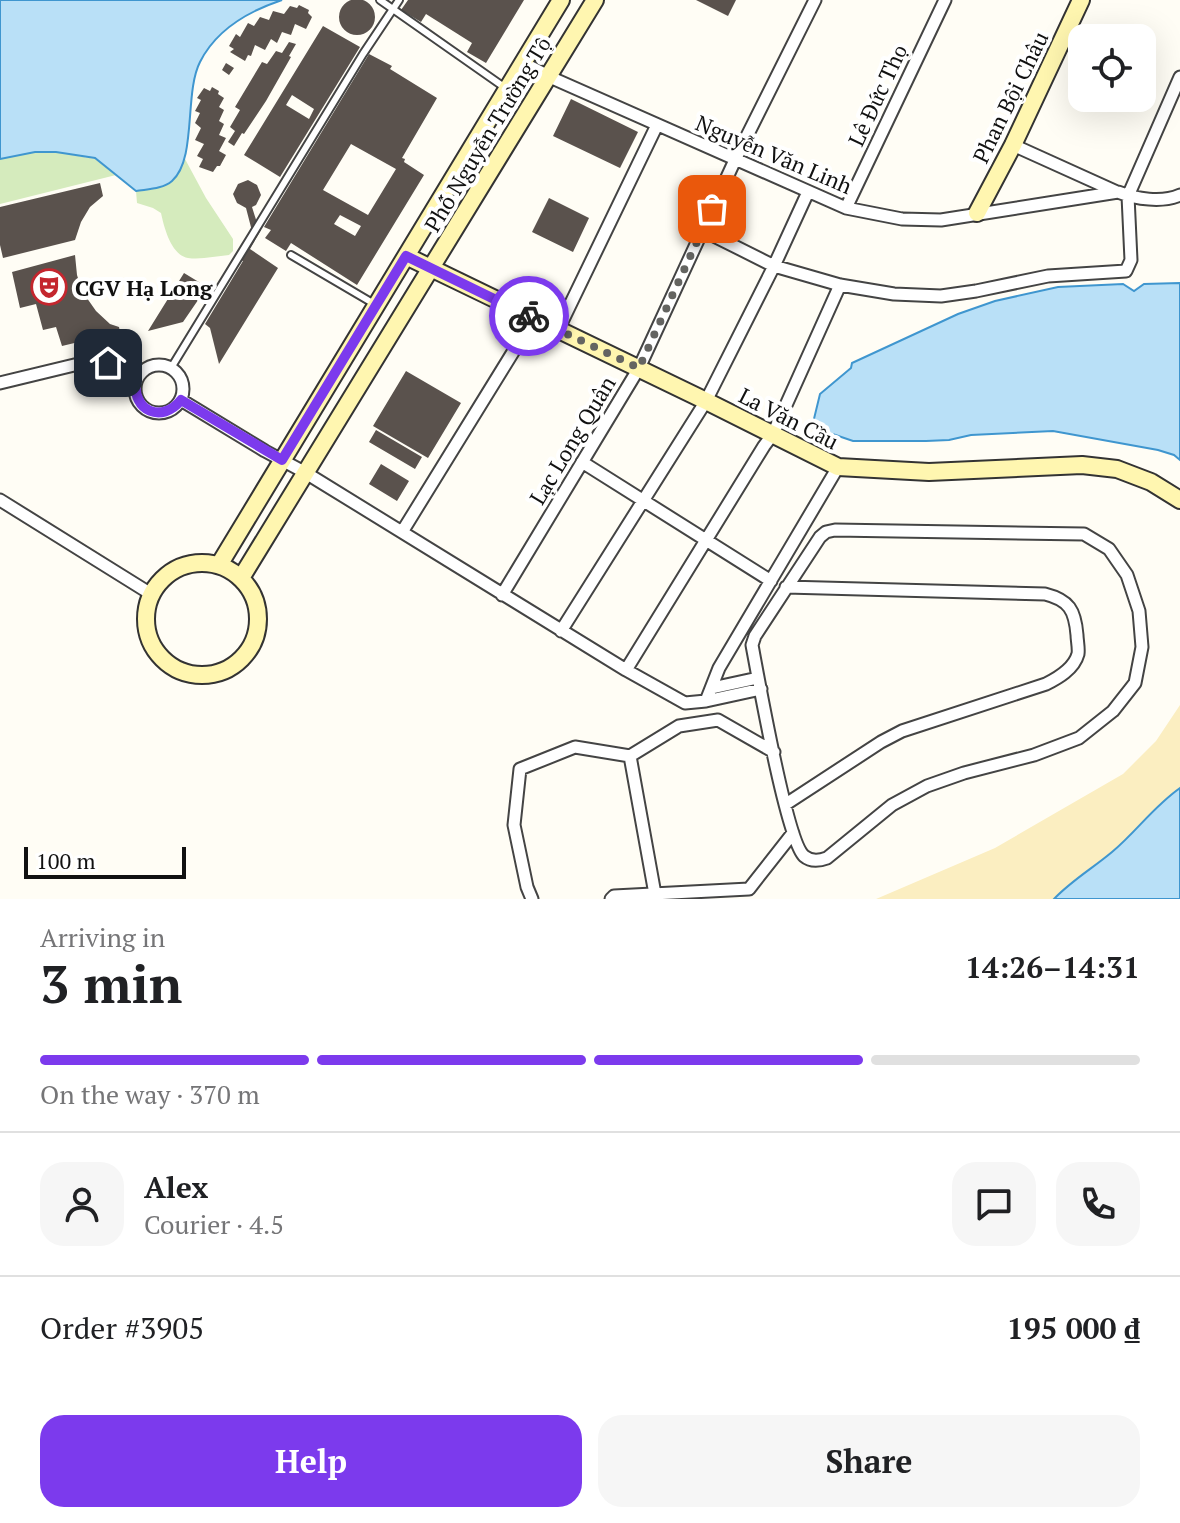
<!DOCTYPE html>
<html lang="en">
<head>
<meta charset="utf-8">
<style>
  body { margin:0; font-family:"PT Serif",serif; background:#f6f6f6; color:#202124; height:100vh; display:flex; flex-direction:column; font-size:30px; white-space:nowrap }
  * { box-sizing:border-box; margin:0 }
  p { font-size:26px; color:#757577 }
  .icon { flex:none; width:44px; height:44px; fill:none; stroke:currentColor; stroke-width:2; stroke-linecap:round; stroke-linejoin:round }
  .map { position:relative; height:899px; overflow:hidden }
  .details { display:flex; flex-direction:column; background:#fff; flex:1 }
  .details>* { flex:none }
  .controls { position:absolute; left:1068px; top:24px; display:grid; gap:16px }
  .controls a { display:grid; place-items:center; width:88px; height:88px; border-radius:16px; background:#fff; box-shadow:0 8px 32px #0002; font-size:40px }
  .scale { position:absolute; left:24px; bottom:20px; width:162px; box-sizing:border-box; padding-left:8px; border:4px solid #111; border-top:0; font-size:22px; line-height:28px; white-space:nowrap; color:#111; -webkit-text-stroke:6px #fff; paint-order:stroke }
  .pin { position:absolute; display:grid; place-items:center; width:68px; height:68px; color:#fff; margin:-34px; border-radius:16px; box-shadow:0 4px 12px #0006 }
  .courier { position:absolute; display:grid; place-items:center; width:80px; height:80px; margin:-40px; border:6px solid #7c3aed; border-radius:50%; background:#fff; color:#222; box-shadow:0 2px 10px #0007 }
  .headline em { font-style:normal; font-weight:700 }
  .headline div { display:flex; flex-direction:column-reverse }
  .headline { display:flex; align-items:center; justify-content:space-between; height:136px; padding:0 40px }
  h1 { font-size:52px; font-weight:700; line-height:60px }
  .bar { display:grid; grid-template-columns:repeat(4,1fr); gap:12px 8px; align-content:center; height:96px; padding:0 40px }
  .bar i { height:10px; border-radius:6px; background:#e0e0e0 }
  .bar .current { background:#7c3aed }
  .bar p { grid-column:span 4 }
  .line { display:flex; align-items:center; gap:20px; padding:0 40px; border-top:2px solid #e0e0e0 }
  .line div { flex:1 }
  .round { display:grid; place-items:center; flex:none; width:84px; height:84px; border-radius:24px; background:#f6f6f6 }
  .primary-button { display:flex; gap:16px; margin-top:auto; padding:16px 40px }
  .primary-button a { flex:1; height:92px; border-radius:24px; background:#7c3aed; color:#fff; font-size:32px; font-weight:700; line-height:92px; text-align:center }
  .primary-button a+a { background:#f6f6f6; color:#202124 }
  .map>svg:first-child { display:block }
  .green { fill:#d5ebbd }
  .sand { fill:#fbeec1 }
  .water { fill:#b9e0f7; stroke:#3f96cf; stroke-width:2 }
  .building { fill:#5a524d; fill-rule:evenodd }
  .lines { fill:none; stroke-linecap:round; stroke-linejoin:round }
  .lane-casing { stroke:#444; stroke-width:10 }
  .street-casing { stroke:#444; stroke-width:15 }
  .secondary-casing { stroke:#333; stroke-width:20 }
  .lane { stroke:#fff; stroke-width:6 }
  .street { stroke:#fff; stroke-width:11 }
  .secondary { stroke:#fff6b0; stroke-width:16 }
  .done { stroke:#646461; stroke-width:8; stroke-dasharray:0 14.4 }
  .route { stroke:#7c3aed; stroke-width:10 }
  .labels { text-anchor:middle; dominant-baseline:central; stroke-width:8; stroke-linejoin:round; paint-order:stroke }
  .street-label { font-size:22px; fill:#111; stroke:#fff }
  .poi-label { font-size:22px; font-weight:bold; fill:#111; stroke:#fff; text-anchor:start }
</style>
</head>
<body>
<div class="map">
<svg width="1180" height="899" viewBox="0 0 1180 899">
  <rect width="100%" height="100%" fill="#fffdf5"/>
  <path class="green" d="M35,152h21l39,7 21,16 -116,29v-45z
    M185,159l21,39 27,41v12l-4,4c-13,1 -28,5 -41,3 -17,-3 -24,-31 -27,-45l-8,-5 -16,-5 -1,-12c32,-4 34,-5 49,-32z"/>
  <path class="sand" d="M1180,705v83c-26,18 -44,44 -68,64 -19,16 -41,29 -58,47h-178l119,-51 128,-74 33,-33z"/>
  <path class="water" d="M0,0h282c-33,11 -66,30 -82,62 -16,31 -3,97 -28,119 -9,8 -24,8 -36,10l-41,-33 -39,-6h-21l-35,7z
    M1180,283v177l-6,-5 -16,-5 -105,-19 -82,4 -22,5 -23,1h-73l-41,-14 8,-33 31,-26 1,-5 106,-49 37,-13 63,-14 65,-3 11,7 10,-7z
    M1180,788v111h-126c17,-18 39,-31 58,-47 24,-20 42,-46 68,-64z"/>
  <path class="building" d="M339 17a18 18 0 1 1 36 0a18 18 0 1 1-36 0Z
    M408,0h116l-38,63 -19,-11 5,-9 -46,-29 -5,8 -20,-12z
    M696,0h40l-8,16z
    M299,5l10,5 -1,3 4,4 -6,12 -11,-5 -4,11 -9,-3 -5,11 -6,-4 -6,11 -10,-5 -4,11 -3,-1 -3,6 -15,-9 4,-3 -5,-3 7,-12 4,3 8,-14 6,3 6,-9 9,3 4,-9 11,3 6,-8 7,2z
    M323,26l37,21 -80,130 -36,-22zM292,95l22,14 -5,10 -23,-14z
    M289,42l7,2 -7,12 2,1 -25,44 -22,33 -2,-1 -8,13 -6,-4 7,-11 -5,-4 10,-17 -5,-3 27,-45 5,2 9,-13 6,2z
    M369,54l23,12 -2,3 47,29 -35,60 3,1 -1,3 20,13 -67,110 -66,-42 -5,8 -21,-13 6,-8 -7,-3zM351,144l45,25 -28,46 -45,-25zM340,215l21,11 -6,10 -21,-12z
    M226,63l8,5 -5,7 -7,-5z
    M212,87l7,4 -1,3 6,4 -5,9 5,3 -5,11 5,3 -5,11 7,3 -7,13 7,4 -6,11h-3l-4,6 -14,-5 4,-8 -6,-3 7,-12 -9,-4 6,-12 -6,-5 5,-10 -5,-2 6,-11 -4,-2 7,-10 6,3z
    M571,99l67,33 -18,36 -67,-32z
    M248,180l9,5 4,10 -5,10 -4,2 6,19 3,4 -11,19 28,19 -59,96 -9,-36 -5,-4 38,-63 -4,-2 14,-24 -7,-27 -9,-5 -4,-9 5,-10z
    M100,183l3,13 -13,11 -9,15 -6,18 -72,18 -3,-13v-38z
    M549,198l40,20 -16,34 -41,-20z
    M75,255l2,20 5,16 14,20 14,13 9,3 1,5 -58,14 -6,-19 -13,3 -7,-26 -16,4 -8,-36z
    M184,273l23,14 -24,35 -35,9z
    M406,371l55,32 -33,55 -55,-32z
    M376,430l46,27 -7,12 -46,-27z
    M381,464l28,17 -12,20 -28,-17z"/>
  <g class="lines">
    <defs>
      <path id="lane" d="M380,0l124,87
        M291,255l85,50
        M171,368l192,-314 36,-54"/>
      <path id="street" d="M523,63l29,15 294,130 56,11 39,1 177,-28c18,7 44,11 62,3
        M1013,145l104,47
        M846,208l99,-208
        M702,230l72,36 66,19 54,9 47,2 35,-5 72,-15 78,-5 5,-11 -3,-64 52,-119
        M558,330l99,-205
        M135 389a24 24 0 1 1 48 0a24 24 0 1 1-48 0Z
        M0,383l95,-23 13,3 28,18
        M181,400l84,51 41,22 320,197 59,33 21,-2 13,-33 119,-201
        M582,462l189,119
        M0,500l151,94
        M835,530l249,4 25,15 18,26 12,36 3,36 -7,36 -22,28 -34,27 -45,17 -70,18 -37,13 -35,19 -65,53c-8,3 -16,4 -23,-2 -17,-15 -46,-179 -52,-211l3,-9 65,-99 6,-5z
        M402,532l132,-214
        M502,595l137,-227 96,-208 80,-160
        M561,631l145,-230 68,-135 34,-74
        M626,670l138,-224 9,-12 67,-149
        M712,688l46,-10
        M706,701l55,-12
        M630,756l25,138
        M786,804l95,-62 21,-11 144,-47c12,-6 28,-15 32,-30 1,-5 -1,-14 -1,-19 -2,-25 -8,-35 -32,-41l-259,-7
        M532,899l-5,-12 -13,-62 6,-56 55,-22 55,9 49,-30 39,-6 56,32
        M611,899l3,-3 135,-7 44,-56"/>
      <path id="secondary" d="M977,213l36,-68 68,-145
        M406,256l300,145 132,66 91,5 153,-7 35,4 34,13 29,18
        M146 619a56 56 0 1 1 112 0a56 56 0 1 1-112 0Z
        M219,565l342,-565
        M241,578l354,-578"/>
    </defs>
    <use href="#lane" class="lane-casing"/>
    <use href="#street" class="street-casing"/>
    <use href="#secondary" class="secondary-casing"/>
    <use href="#lane" class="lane"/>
    <use href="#street" class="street"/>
    <use href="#secondary" class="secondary"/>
  </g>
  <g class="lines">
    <path class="done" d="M529,316l110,52 73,-159"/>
    <path class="route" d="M108,363l28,18c-4,30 26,43 45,19l101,60 124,-204 123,60"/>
  </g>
  <defs>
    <symbol id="theatre-ring" viewBox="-11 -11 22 22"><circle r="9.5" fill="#fff" stroke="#c4262e" stroke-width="1.5"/><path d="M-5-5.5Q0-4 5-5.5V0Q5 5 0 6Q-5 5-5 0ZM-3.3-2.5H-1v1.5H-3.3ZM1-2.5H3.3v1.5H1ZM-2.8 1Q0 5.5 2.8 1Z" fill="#c4262e"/></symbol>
  </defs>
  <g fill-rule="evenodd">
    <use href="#theatre-ring" x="29" y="267" width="40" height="40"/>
  </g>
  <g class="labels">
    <g class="street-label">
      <text transform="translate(877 95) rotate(-65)">Lê Đức Thọ</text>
      <text transform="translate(1010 97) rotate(-64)">Phan Bội Châu</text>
      <text transform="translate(487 134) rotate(-59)">Phố Nguyễn Trường Tộ</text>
      <text transform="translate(774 154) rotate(23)">Nguyễn Văn Linh</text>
      <text transform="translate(789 418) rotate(27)">La Văn Cầu</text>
      <text transform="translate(572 440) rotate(-59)">Lạc Long Quân</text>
    </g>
    <g class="poi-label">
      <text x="75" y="287">CGV Hạ Long</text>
    </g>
  </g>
</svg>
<div class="controls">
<a><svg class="icon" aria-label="locate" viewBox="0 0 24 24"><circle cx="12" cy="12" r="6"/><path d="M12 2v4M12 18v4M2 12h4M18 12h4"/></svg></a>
</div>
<div class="scale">100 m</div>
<div class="pin" style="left:712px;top:209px;background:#ea580c"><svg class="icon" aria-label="bag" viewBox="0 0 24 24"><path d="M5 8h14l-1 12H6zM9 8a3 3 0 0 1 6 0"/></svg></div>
<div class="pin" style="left:108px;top:363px;background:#1f2937"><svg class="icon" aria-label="home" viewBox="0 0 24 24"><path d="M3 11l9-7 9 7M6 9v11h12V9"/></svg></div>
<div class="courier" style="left:529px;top:316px"><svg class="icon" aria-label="bike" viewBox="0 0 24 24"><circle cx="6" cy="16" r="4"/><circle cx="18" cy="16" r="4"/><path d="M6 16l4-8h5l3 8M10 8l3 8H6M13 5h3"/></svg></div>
</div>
<section class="details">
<div class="headline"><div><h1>3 min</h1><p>Arriving in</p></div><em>14:26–14:31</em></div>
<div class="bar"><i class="current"></i><i class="current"></i><i class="current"></i><i></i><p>On the way · 370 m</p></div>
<div class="line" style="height:144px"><a class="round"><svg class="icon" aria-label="person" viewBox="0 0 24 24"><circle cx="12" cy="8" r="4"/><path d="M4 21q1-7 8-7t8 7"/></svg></a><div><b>Alex</b><p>Courier · 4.5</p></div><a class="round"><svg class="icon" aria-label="chat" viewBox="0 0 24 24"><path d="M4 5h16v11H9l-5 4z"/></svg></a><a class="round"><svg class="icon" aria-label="phone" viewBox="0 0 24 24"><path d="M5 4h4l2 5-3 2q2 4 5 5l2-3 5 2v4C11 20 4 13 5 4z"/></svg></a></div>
<div class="line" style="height:104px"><div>Order #3905</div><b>195 000 ₫</b></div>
<div class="primary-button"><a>Help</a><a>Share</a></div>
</section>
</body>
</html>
